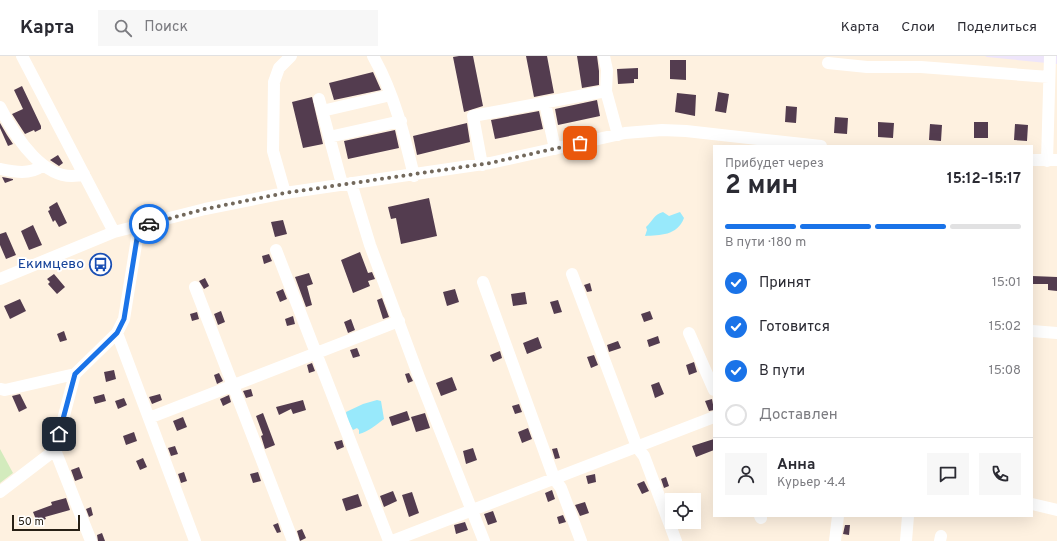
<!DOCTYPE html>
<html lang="ru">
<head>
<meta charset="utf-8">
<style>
  body { margin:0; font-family:Overpass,sans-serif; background:#f7f7f7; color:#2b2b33; height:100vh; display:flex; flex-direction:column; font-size:15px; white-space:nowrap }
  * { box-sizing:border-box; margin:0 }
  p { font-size:13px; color:#7c7c81 }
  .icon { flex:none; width:22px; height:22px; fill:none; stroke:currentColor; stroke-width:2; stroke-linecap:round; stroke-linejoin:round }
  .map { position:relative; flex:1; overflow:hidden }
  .details { position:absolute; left:713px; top:89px; width:320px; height:372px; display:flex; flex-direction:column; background:#fff; border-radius:0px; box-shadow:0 4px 16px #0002 }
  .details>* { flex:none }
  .controls { position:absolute; left:665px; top:437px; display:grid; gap:8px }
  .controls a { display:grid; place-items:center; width:36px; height:36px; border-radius:0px; background:#fff; box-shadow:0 4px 16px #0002; font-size:20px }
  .scale { position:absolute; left:12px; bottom:10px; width:68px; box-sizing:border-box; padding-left:4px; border:2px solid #282015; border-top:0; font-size:11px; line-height:14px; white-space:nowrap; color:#282015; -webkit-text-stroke:3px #fff; paint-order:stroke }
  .pin { position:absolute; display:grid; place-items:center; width:34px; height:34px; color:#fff; margin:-17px; border-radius:8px; box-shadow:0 2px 6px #0006 }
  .courier { position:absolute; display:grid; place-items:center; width:40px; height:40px; margin:-20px; border:3px solid #1a73e8; border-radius:50%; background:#fff; color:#222; box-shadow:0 1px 5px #0007 }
  .headline em { font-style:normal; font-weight:700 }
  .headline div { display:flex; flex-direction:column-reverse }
  .headline { display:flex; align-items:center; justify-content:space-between; height:68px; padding:0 12px }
  h1 { font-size:26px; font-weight:700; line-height:30px }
  .bar { display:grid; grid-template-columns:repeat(4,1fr); gap:6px 4px; align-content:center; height:48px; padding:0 12px }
  .bar i { height:5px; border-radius:3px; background:#e1e1e2 }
  .bar .on { background:#1a73e8 }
  .bar p { grid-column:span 4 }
  .line { display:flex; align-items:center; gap:10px; padding:0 12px; border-top:1px solid #e1e1e2 }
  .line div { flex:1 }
  .round { display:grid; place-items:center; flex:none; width:42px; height:42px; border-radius:0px; background:#f7f7f7 }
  ol { padding:0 12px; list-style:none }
  li { display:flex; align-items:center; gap:12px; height:44px }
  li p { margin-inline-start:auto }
  li .icon { padding:4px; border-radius:50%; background:#1a73e8; color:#fff; stroke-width:4 }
  li:last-child { color:#7c7c81 }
  li i { width:22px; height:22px; border:2px solid #e1e1e2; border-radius:50% }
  header { display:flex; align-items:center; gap:24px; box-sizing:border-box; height:56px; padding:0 20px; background:#fff; border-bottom:1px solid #e1e1e2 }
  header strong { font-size:19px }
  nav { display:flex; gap:22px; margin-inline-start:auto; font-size:14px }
  .search { width:280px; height:36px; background:#f7f7f7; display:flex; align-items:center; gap:10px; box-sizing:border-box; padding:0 14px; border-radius:0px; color:#7c7c81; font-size:15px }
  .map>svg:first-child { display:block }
  .industrial { fill:#eee5fa }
  .green { fill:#d3ebbd }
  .water { fill:#98e9fb }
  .building { fill:#533c4f }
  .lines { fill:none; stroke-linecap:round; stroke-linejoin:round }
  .minor { stroke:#fff; stroke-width:12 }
  .done { stroke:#73695c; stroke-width:4; stroke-dasharray:0 7.2 }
  .route { stroke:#1a73e8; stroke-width:5 }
  .labels { text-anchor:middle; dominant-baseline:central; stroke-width:4; stroke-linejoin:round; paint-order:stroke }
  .transit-label { font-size:14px; fill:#164399; stroke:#fff; text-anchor:end }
</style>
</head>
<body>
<header>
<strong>Карта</strong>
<div class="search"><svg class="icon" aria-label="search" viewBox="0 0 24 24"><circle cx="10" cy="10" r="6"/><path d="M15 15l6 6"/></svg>Поиск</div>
<nav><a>Карта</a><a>Слои</a><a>Поделиться</a></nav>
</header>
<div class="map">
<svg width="1057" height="485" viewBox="0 0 1057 485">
  <rect width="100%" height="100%" fill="#fef1e0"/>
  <path class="industrial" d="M985,0h72v8l-70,-7z"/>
  <path class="green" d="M0,393l13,24 -13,10z"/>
  <path class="water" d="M663,156l6,4 11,-4 4,6c-7,18 -24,17 -39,18l2,-6 -1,-3c7,-6 7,-12 17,-15z
    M377,344l4,1 3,18c-7,5 -16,13 -25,15v-4l-2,-2 -4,2 -6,-11 -1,-7 17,-8z"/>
  <path class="building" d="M459,0h14l10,50 -19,6 -11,-55z
    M526,0h21l7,37 -20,4z
    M577,0h20l2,15v14l-17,3z
    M670,4h16v20l-16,-1z
    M638,12v11h-4v4l-16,1 -1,-15z
    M373,16l8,18 -47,10 -5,-17z
    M22,30l19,40v3l-6,3 -1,-2 -9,4 -13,-20 11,-5 -9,-19z
    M718,36l11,2 -3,19 -11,-2z
    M677,37l19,2 -1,21 -20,-4z
    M312,41l11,47 -20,4 -11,-46z
    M597,44l3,16 -42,9 -3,-16z
    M786,50l11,1 -1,16 -11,-1z
    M539,55l4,18 -48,10 -4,-19z
    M835,61l13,1 -1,16 -13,-1z
    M878,66l16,1 -1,15 -15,-1z
    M974,66h14v16h-14z
    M0,67l7,12 6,9 -5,2 -8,-18z
    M467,67l3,19 -53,13 -4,-19z
    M930,68l12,1 -1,16 -12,-1z
    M1015,68l13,1 -1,16 -13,-1z
    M395,74l4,18 -51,11 -4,-18z
    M58,99l5,8 -4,3 -9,-6z
    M2,121l11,2v1l-8,3z
    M429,142l8,38 -36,8 -5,-26 -5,1 -3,-12z
    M57,146l10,21 -8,4 -4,-7 -2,2 -5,-11 2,-1 -1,-3z
    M283,164l4,14 -12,3 -4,-15z
    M33,169l9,20 -13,5 -8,-19z
    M6,176l10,23 -10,4 -6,-14v-11z
    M360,196l8,21 4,-1 3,7 -7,2 2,5 -17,7 -12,-33z
    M269,198l3,7 -8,3 -2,-8z
    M309,217l4,11 -6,2 5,19 -6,2 -11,-30z
    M54,218l11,13 -8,7 -9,-10 2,-2 -3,-3z
    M1032,220l25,1v14l-9,-1v-6h-16z
    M205,222l4,8 -5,3 -5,-8z
    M590,227l2,8 -5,1 -3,-7z
    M283,233l4,10 -7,3 -4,-10z
    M455,233l4,13 -12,4 -4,-14z
    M525,236l2,12 -14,2 -2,-12z
    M382,242l7,19 -6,2 -6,-19z
    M20,243l6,12 -16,8 -6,-13z
    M558,244l4,12 -8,2 -4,-12z
    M221,255l4,11 -7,3 -4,-11z
    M650,255l3,8 -9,3 -3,-8z
    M197,256l2,7 -7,2 -2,-7z
    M293,260l2,8 -8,2 -2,-7z
    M351,263l4,11 -7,3 -4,-11z
    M64,275l3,9 -7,2 -3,-8z
    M658,280l2,7 -11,4 -2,-7z
    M538,281l4,11 -15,6 -4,-11z
    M618,285l3,7 -12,4 -2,-7z
    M357,292l3,8 -7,2 -3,-8z
    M500,295l2,7 -9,4 -3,-7z
    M594,299l4,10 -7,3 -4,-11z
    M694,306l3,10 -8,3 -3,-10z
    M312,307l3,8 -6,2 -2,-8z
    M114,314l2,9 -10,3 -2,-10z
    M219,317l4,8 -6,3 -3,-9z
    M409,317l4,8 -5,2 -3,-9z
    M452,321l5,13 -16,6 -5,-13z
    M659,326l5,12 -9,4 -4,-13z
    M251,333l2,7 -7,2 -3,-7z
    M20,338l7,14 -8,4 -7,-16z
    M104,338l2,7 -11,3 -2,-7z
    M160,338l2,6 -10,4 -3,-7z
    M229,339l2,7 -8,4 -3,-7z
    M124,342l3,7 -9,4 -3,-8z
    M712,343l2,11 -5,1 -4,-10z
    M303,344l3,10 -13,4 -2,-5 -12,6 -3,-8z
    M519,348l3,8 -7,2 -3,-8z
    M407,355l3,9 -18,6 -3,-9z
    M263,357l12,32 -10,4 -4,-13 2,-1 -7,-19z
    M425,357l5,15 -14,4 -5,-15z
    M183,361l4,10 -10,4 -4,-10z
    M528,372l4,11 -10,4 -4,-11z
    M134,376l3,9 -11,4 -3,-9z
    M714,383v11l-18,7 -4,-11z
    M342,384l2,7 -7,3 -3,-8z
    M175,390l3,8 -7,2 -3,-8z
    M473,392l4,12 -11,4 -3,-13z
    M557,392l3,10 -5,1 -3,-10z
    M143,402l4,9 -7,3 -4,-9z
    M79,411l4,11 -8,3 -4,-11z
    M184,416l3,9 -6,2 -3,-9z
    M258,416l3,9 -8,2 -3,-9z
    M595,418l1,8 -8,2 -2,-8z
    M666,421l3,9 -5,2 -3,-9z
    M644,425l5,10 -7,3 -5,-10z
    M552,434l3,9 -7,3 -3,-9z
    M393,435l4,10 -13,6 -4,-11z
    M412,436l7,21 -10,4 -7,-22z
    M358,438l4,12 -16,5 -4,-12z
    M66,442l4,12 -25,7 1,2 -9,3 -4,-10 19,-7 -1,-3z
    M585,446l4,11 -9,3 -5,-11z
    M91,451l2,8 -4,2 -3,-8z
    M493,455l4,11 -9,3 -4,-11z
    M563,459l3,7 -7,2 -2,-7z
    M465,466l3,8 -12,4 -2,-9z
    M278,467l3,9 -4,1 -4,-8z
    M845,469h5l-1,10 -6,-1z
    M302,473l4,9 -6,3 -3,-10z
    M102,477l3,8h-7l-1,-6z"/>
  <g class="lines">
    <path class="minor" d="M22,0l92,176
      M373,0c21,37 31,78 41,120
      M604,0l3,14 -1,21 12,44
      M828,7l39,4h54l128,10
      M319,43l23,85
      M545,47l10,46
      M0,51c14,28 46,80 84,67
      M322,55l69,-16
      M329,81l72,-16
      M1032,104h25
      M1047,105l3,-105
      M482,109l-9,-49 133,-25
      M0,113c15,3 29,6 42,-3
      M351,127l19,62 49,132 65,164
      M285,137l-12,-42 1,-69 5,-14 12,-12
      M276,194l113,291
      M572,218l65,173 7,9 32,85
      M0,223l114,-47 91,-23 80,-16 205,-30 135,-30 37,-3 24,1 135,15
      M483,226l71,196 7,10 20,53
      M195,231l98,254
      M1032,275l25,2
      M117,277l78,208
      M689,277l25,57
      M0,333l5,1 70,-16
      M149,362l250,-97
      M55,394l36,91
      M0,436l55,-42 20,-76 42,-41 7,-14 15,-93
      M1032,448l25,6
      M760,460l1,2
      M392,485l322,-124
      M835,485l3,-25
      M906,485l2,-25
      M940,485l1,-5"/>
  </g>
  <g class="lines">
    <path class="done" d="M149,168l56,-15 80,-16 205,-30 90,-20"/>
    <path class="route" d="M59,378l16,-60 42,-41 7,-14 15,-93 10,-2"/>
  </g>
  <defs>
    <symbol id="bus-ring" viewBox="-11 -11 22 22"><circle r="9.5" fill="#fff" stroke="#1a4fb4" stroke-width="1.5"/><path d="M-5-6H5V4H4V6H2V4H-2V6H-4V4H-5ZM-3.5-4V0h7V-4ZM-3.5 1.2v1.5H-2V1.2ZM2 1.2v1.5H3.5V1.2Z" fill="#1a4fb4"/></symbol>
  </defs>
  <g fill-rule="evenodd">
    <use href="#bus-ring" x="88" y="196" width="25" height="25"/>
  </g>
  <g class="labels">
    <g class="transit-label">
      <text x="84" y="208">Екимцево</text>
    </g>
  </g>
</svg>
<div class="controls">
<a><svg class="icon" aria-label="locate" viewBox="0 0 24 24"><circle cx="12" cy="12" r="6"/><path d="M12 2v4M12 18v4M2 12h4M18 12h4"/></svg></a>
</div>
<div class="scale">50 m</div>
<div class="pin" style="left:580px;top:87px;background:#ea580c"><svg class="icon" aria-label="bag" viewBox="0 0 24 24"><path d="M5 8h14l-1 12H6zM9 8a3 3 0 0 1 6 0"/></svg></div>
<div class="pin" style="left:59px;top:378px;background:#1f2937"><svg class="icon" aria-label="home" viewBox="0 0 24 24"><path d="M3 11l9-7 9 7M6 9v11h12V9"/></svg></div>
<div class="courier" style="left:149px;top:168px"><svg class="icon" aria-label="car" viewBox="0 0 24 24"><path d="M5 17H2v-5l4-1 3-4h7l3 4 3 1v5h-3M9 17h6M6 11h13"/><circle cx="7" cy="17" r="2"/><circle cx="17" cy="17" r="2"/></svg></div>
<section class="details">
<div class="headline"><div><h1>2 мин</h1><p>Прибудет через</p></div><em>15:12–15:17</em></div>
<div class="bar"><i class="on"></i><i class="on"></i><i class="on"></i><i></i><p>В пути · 180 m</p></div>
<ol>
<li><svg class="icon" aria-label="check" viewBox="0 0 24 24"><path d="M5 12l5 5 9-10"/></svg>Принят<p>15:01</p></li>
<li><svg class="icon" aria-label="check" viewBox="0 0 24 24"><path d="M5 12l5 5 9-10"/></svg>Готовится<p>15:02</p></li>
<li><svg class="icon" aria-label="check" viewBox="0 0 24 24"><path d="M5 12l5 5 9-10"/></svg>В пути<p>15:08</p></li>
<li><i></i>Доставлен</li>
</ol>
<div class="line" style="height:72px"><a class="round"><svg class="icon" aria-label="person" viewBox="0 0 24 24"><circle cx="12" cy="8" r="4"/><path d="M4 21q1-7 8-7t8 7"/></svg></a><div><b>Анна</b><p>Курьер · 4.4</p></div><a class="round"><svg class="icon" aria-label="chat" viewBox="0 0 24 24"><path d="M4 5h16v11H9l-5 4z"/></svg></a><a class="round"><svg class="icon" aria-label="phone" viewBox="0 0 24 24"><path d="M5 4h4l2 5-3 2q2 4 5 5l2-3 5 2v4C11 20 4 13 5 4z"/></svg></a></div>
</section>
</div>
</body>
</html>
